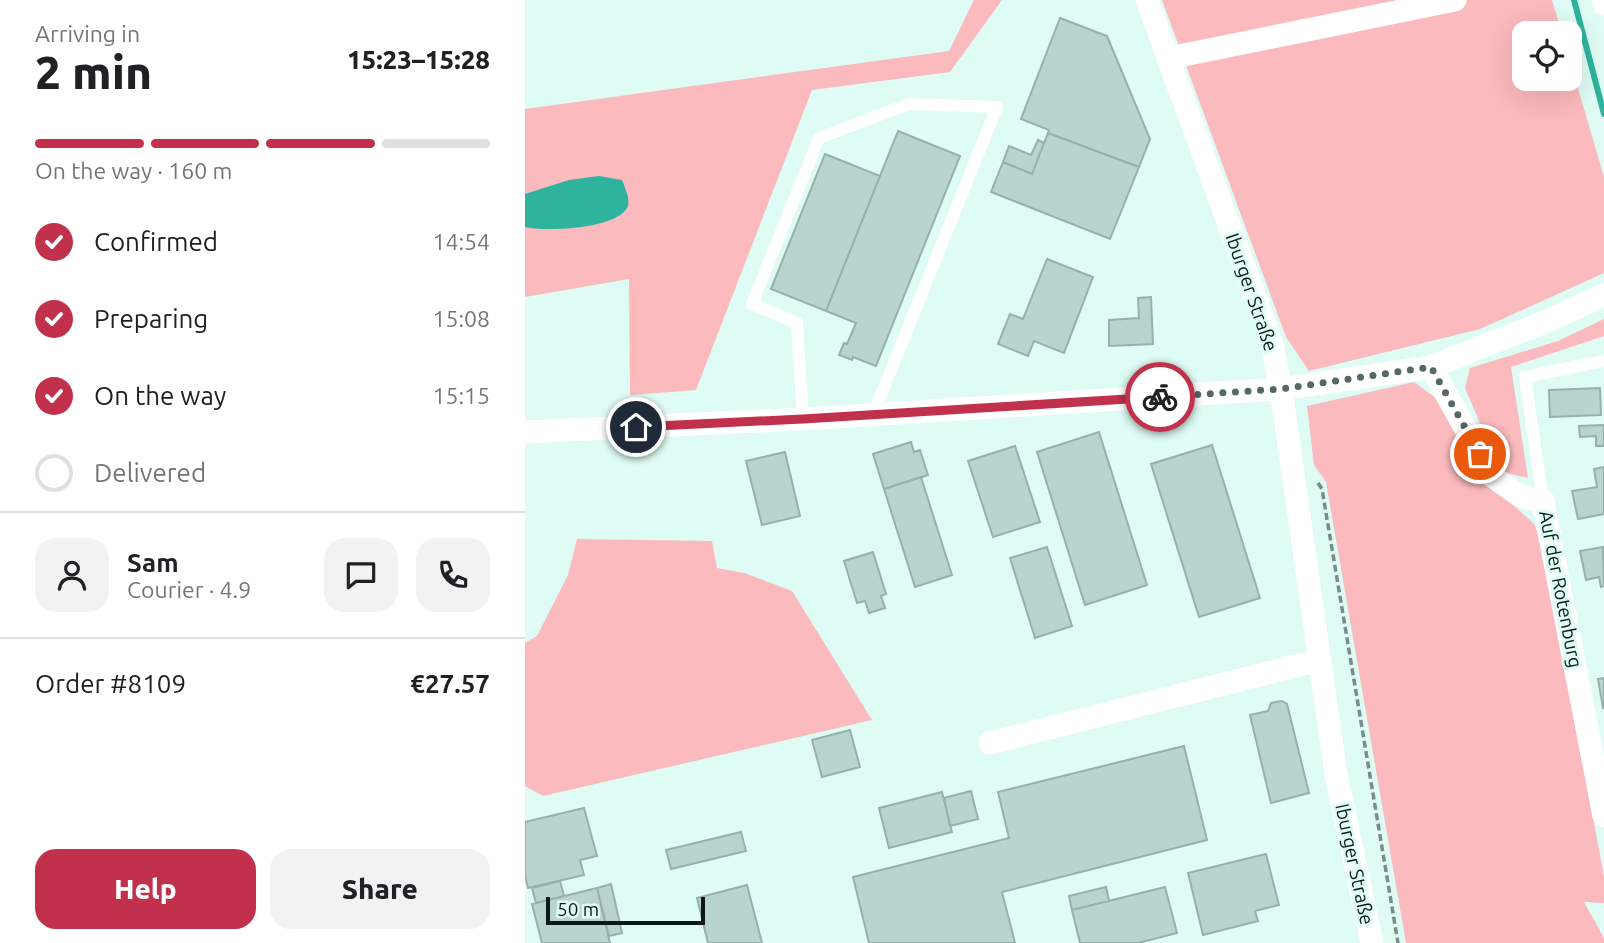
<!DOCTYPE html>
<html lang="en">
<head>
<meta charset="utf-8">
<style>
  body { margin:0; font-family:Ubuntu,sans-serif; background:#f2f2f2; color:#202124; height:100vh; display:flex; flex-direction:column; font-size:26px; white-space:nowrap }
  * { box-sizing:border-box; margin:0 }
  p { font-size:23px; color:#757577 }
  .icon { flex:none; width:38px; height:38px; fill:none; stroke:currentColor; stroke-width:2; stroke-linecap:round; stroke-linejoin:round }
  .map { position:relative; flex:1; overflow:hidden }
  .sheet { display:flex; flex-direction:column; background:#fff; width:525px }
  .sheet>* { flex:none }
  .buttons { position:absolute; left:987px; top:21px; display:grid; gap:14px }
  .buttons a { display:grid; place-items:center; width:70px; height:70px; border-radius:14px; background:#fff; box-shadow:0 7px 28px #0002; font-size:35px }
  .scale { position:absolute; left:21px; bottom:18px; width:159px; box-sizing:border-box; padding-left:7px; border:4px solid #0e1816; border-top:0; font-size:19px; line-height:24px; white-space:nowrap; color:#0e1816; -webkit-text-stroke:5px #defbf4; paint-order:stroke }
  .pin { position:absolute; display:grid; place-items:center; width:60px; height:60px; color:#fff; margin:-30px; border:4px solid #fff; border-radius:50%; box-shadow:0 2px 7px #0007 }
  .courier { position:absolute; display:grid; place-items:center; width:70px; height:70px; margin:-35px; border:5px solid #c1314b; border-radius:50%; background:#fff; color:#222; box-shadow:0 2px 9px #0007 }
  .headline em { font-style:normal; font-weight:800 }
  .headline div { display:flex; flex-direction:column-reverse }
  .headline { display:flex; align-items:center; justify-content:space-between; height:119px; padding:0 35px }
  h1 { font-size:46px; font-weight:800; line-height:52px }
  .bar { display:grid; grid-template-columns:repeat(4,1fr); gap:10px 7px; align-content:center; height:84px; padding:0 35px }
  .bar i { height:9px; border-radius:5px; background:#e0e0e0 }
  .bar .current { background:#c1314b }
  .bar p { grid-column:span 4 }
  .line { display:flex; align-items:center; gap:18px; padding:0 35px; border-top:2px solid #e0e0e0 }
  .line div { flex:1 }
  .round { display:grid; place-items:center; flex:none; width:74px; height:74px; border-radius:21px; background:#f2f2f2 }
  ol { padding:0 35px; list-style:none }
  li { display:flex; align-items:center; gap:21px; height:77px }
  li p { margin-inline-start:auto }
  li .icon { padding:7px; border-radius:50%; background:#c1314b; color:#fff; stroke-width:4 }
  li:last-child { color:#757577 }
  li i { width:38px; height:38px; border:4px solid #e0e0e0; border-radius:50% }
  .button { display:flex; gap:14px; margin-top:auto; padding:14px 35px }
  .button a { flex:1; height:80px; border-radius:21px; background:#c1314b; color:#fff; font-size:28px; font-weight:800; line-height:80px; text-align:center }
  .button a+a { background:#f2f2f2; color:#202124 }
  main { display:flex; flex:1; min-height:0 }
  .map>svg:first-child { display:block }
  .green { fill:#fbbabd }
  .water { fill:#2eb49e }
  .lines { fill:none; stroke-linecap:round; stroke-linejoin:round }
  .stream { stroke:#2eb49e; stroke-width:6 }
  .building { fill:#b8d4cd; stroke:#96b1ab; stroke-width:2 }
  .path { stroke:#798d88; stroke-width:3.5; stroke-dasharray:7 3.5; stroke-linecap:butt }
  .lane { stroke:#fff; stroke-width:12 }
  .street { stroke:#fff; stroke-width:23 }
  .done { stroke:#576764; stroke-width:7; stroke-dasharray:0 12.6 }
  .route { stroke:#c1314b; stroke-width:9 }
  .labels { text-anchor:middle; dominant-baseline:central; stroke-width:6; stroke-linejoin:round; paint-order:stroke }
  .street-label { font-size:19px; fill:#0e1816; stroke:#defbf4 }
</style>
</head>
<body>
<main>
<section class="sheet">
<div class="headline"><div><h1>2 min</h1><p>Arriving in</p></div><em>15:23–15:28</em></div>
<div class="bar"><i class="current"></i><i class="current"></i><i class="current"></i><i></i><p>On the way · 160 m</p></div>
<ol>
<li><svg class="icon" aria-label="check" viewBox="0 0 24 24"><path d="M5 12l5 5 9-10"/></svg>Confirmed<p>14:54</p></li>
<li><svg class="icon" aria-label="check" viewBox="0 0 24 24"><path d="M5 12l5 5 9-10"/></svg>Preparing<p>15:08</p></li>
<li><svg class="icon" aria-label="check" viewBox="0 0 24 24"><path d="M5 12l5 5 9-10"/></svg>On the way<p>15:15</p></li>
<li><i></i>Delivered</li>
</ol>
<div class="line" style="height:126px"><a class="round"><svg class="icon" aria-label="person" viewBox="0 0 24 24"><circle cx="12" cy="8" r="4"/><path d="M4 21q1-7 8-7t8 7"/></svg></a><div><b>Sam</b><p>Courier · 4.9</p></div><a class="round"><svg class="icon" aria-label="chat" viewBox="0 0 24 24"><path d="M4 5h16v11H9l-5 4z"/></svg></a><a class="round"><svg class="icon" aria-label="phone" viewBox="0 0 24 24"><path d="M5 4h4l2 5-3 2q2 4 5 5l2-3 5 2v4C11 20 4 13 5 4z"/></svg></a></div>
<div class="line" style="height:91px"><div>Order #8109</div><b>€27.57</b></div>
<div class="button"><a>Help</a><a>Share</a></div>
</section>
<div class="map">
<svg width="1079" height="943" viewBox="0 0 1079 943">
  <rect width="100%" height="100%" fill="#defbf4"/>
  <path class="green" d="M449,0h28l-52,72 -138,18 -116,300 -66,5 -1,-116 -104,18v-188l424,-58z
    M637,0h390l10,33h-38v46h46v-18l34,116v96l-124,56 -171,42 -23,-34z
    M1079,319v17l-93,31 17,111 -27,-6 -36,-84 5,-20 88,-27z
    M889,382l30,22 29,64 61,56 8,19 62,334v26l-20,-1 20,36v5h-198l-80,-461 -12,-17 -7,-59z
    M52,539l135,2 5,27 27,5 48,18 80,129 -329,76 -18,-10v-143l12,-7 31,-61z"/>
  <path class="water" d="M74,176l23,4c3,8 8,18 6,26 -9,23 -82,26 -103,21v-33l44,-14z"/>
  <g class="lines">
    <path class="stream" d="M1049,0l30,114"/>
  </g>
  <path class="building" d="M535,18l47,18 43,103 -11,28 -91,-34 1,-3 -28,-11z
    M373,131l62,25 -84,210 -23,-9 -1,3 -13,-5 5,-12 3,1 9,-21 -30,-12z
    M523,133l91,34 -29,72 -119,-47 12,-30 29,12z
    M513,140l6,3 -12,31 -29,-12 6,-16 22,9z
    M300,154l55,22 -54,135 -55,-22z
    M522,259l46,18 -29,76 -30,-12 -6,15 -30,-12 12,-30 13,5z
    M626,297l2,47 -44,2v-26l30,-2 -1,-20z
    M1075,388l1,27 -51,2 -1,-27z
    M1079,425v21h-8v-10l-16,1 -1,-11z
    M574,432l48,153 -62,20 -48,-153z
    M386,442l3,10 6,-2 8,25 -44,14 -11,-35z
    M687,445l48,153 -61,19 -48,-153z
    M490,446l25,76 -47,15 -25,-76z
    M260,452l15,64 -38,9 -16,-64z
    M1079,467v47l-26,5 -6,-28 25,-4 -3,-18z
    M396,477l31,98 -37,12 -31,-98z
    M522,547l25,79 -37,12 -25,-80z
    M1078,547l1,39 -3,1 -2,-10 -13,3 -6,-29z
    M348,552l13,42 -5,2 4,12 -16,5 -4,-12 -8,2 -13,-42z
    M1079,678v29l-1,1 -5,-29z
    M757,701l5,3 22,89 -38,10 -21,-88 18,-4 3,-8z
    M325,730l10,37 -38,10 -10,-37z
    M659,746l23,94 -205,52 13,51h-146l-16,-66 156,-39 -11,-46z
    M446,791l7,28 -28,7 -6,-28z
    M417,792l10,40 -63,16 -10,-40z
    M59,808l13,48 -17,4 4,15 -56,13 -3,-13v-53z
    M216,832l5,19 -75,18 -5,-19z
    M741,854l13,51 -24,6 3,10 -55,14 -15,-62z
    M35,881l4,15 -28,7 -4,-15z
    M86,884l11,49 -13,3 -12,-48z
    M222,885l15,58h-54l-11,-45z
    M581,887l3,14 -37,9 -3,-14z
    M640,887l12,46 -39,10h-58l-8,-33z
    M72,888l13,55h-68l-10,-39z"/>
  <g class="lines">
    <path class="path" d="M793,483l4,6 76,454"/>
    <path class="lane" d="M278,419l-6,-96 -45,-19 67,-166 90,-34 88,3 -124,308
      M1018,501l-18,-124 79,-16"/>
    <path class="street" d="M622,0l124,340 10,49 55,385 36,169
      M1078,0l1,4
      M644,58l286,-58
      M906,367l61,109 28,20 23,5 61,315
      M0,432l278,-13 478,-30 150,-22 114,-45 59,-27
      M465,743l329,-83"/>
  </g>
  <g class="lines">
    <path class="done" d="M635,397l121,-8 150,-22 49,87"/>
    <path class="route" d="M111,427l167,-8 357,-22"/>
  </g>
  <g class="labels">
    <g class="street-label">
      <text transform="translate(727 292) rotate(71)">Iburger Straße</text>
      <text transform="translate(1036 589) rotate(79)">Auf der Rotenburg</text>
      <text transform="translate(830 864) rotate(78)">Iburger Straße</text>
    </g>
  </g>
</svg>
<div class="buttons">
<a><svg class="icon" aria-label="locate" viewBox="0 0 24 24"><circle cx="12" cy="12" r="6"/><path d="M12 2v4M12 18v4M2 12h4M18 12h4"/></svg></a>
</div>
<div class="scale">50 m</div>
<div class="pin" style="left:955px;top:454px;background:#ea580c"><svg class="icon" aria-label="bag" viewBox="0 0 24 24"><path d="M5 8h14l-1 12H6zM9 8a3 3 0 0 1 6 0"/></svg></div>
<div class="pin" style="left:111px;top:427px;background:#1f2937"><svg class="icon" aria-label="home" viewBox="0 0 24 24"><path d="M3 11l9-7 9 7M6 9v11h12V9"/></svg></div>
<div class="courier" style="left:635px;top:397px"><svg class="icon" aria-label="bike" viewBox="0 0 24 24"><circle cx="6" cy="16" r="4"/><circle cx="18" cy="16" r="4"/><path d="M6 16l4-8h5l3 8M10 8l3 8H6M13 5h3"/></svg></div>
</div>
</main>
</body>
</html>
